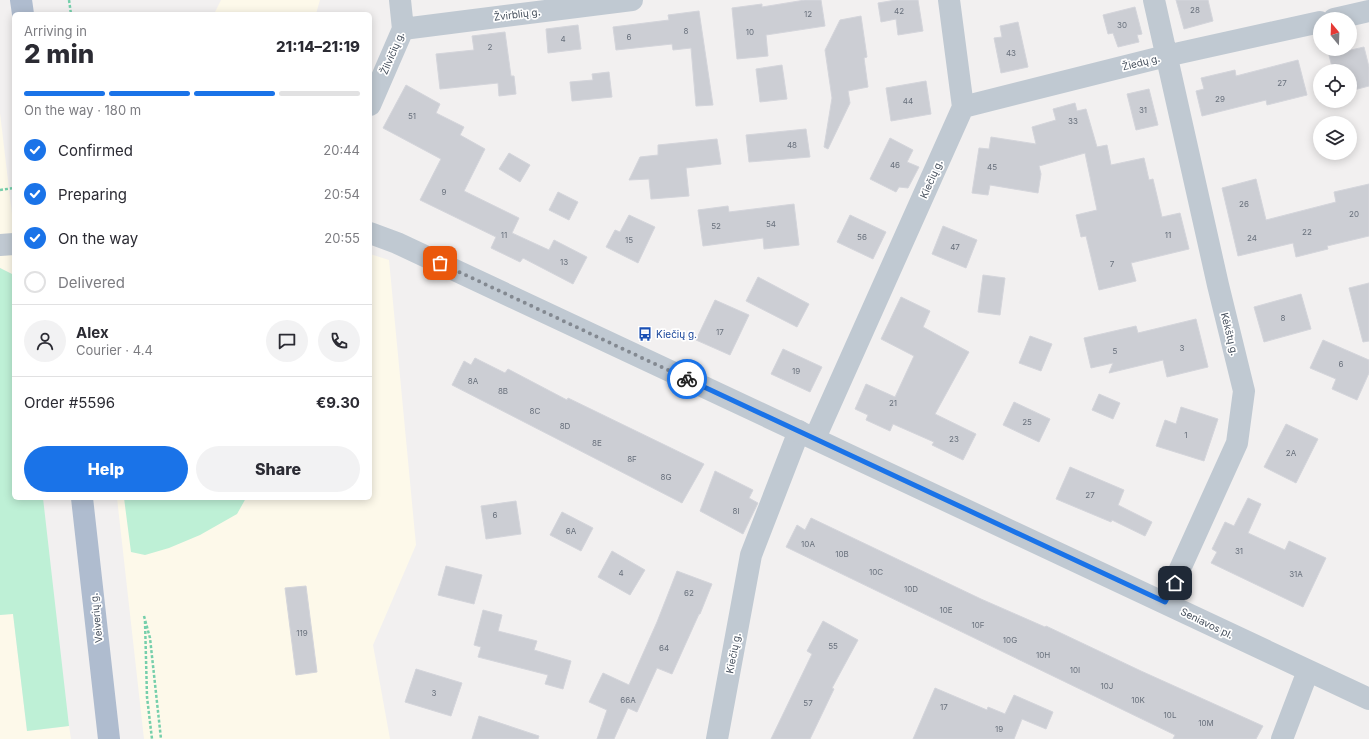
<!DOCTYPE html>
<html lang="en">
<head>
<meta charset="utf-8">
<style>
  body { margin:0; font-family:Inter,sans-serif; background:#f2f2f3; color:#2b2b33; height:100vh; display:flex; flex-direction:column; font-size:15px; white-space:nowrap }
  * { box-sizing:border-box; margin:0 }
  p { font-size:13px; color:#7c7c81 }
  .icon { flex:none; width:22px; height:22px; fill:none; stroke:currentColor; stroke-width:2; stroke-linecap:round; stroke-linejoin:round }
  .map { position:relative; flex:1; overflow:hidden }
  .details { position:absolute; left:12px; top:12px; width:360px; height:488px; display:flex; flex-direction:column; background:#fff; border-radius:6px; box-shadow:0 2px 10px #0003 }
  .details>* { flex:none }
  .needle { width:26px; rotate:341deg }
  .fabs { position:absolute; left:1313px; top:12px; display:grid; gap:8px }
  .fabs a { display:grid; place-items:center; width:44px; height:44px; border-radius:50%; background:#fff; box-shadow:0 2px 10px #0003; font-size:20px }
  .pin { position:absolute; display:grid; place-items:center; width:34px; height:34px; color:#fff; margin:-17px; border-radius:8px; box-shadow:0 2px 6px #0006 }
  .courier { position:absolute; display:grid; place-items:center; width:40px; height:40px; margin:-20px; border:3px solid #1a73e8; border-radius:50%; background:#fff; color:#222; box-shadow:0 1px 5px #0007 }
  .overview em { font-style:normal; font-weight:800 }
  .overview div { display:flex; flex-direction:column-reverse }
  .overview { display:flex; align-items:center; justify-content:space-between; height:68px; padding:0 12px }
  h1 { font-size:26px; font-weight:800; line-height:30px }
  .bar { display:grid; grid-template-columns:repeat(4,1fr); gap:6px 4px; align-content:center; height:48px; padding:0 12px }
  .bar i { height:5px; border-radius:3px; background:#e1e1e2 }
  .bar .current { background:#1a73e8 }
  .bar p { grid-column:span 4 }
  .line { display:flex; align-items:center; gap:10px; padding:0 12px; border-top:1px solid #e1e1e2 }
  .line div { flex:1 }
  .round { display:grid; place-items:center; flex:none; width:42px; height:42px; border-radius:21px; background:#f2f2f3 }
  ol { padding:0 12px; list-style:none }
  li { display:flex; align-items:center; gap:12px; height:44px }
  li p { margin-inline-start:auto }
  li .icon { padding:4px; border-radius:50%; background:#1a73e8; color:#fff; stroke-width:4 }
  li:last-child { color:#7c7c81 }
  li i { width:22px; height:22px; border:2px solid #e1e1e2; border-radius:50% }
  .cta { display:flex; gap:8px; margin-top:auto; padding:8px 12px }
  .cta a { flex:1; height:46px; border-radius:24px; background:#1a73e8; color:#fff; font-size:16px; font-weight:800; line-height:46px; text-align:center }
  .cta a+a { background:#f2f2f3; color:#2b2b33 }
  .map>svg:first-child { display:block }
  .commercial { fill:#fdf9ea }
  .green { fill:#bef0d6 }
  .building { fill:#ccced4; stroke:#d4d5db }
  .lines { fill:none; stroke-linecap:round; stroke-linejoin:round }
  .path { stroke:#75cfab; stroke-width:2.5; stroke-dasharray:3 2; stroke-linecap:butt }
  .minor { stroke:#c0c9d2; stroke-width:22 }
  .tertiary { stroke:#c0c9d2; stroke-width:22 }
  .primary { stroke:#afbccf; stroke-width:22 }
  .done { stroke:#838991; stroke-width:4; stroke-dasharray:0 7.2 }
  .route { stroke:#1a73e8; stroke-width:5 }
  .labels { text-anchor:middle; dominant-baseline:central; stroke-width:3.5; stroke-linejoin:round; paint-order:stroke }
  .number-label { font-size:8px; fill:#68707c }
  .street-label { font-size:10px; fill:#47515e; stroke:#fff }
  .transit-label { font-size:10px; fill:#164399; stroke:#fff; text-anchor:start }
</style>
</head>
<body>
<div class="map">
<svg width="1369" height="739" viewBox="0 0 1369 739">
  <rect width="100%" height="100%" fill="#f2f0f0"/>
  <path class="commercial" d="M221,0h99l-4,14h-102z
    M0,113l14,118v44l-14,-7z
    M370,254l19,6 27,285 -43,100 17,94h-246l-27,-241h253z
    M13,613l14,118 42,-5 2,13h-71v-124z"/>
  <path class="green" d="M0,268l14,7v223h29l26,228 -42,5 -14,-117 -13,1z
    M124,498h122l-9,16 -37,21 -31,13 -24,7 -14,-3z"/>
  <path class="building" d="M805,0h16l4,26 -59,9 2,21 -31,3 -5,-51 30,-4v3z
    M896,0h22l5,31 -25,4 -2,-16 -15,3 -3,-19z
    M1176,0h32l5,21 -29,8z
    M1135,7l7,27 -5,1 2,7 -21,5 -5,-14 -5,1 -5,-19z
    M699,11l14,94 -17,1 -5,-58 -18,2 -1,-6 -56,6 -3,-23 56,-7 -1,-5z
    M861,16l6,41 -3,1 4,29 -20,4 2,12 -22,46 -4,-2 8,-49 -7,-48 15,-30z
    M1018,22l10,45 -27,6 -7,-35 8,-1 -2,-11z
    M578,25l3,24 -33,4 -2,-24z
    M505,32l6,44h3l2,18 -17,2 -1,-13 -58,6 -4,-35 38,-4 -2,-14z
    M1364,47l5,20v19l-19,5v-20h-17l-4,-16z
    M1298,60l9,35 -40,10 -1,-5 -64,16 -6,-25 8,-2 -3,-11 34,-8 1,6z
    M782,65l5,34 -27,3 -4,-33z
    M609,72l3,25 -40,4 -2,-19 23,-2 -1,-6z
    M926,81l5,33 -40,7 -5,-33z
    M406,85l34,19 -4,9 28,14 -4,8 25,14 -21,42 55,27 -7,15 37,17 5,-10 33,17 -14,27 -50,-26 -3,4 -29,-14 5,-11 -76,-37 21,-41 -58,-31z
    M1149,89l9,36 -22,5 -9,-36z
    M1075,103l2,8 9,-2 11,38 10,-2 4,20 33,-7 5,22 4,-1 9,38 18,-4 9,36 -58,14 5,18 -37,9 -13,-54 -5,1 -5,-22 21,-5 -12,-57 -46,13 2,8 -3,19 -48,-8 -2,10 -16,-2 7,-45 10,1 2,-12 45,7 -4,-17 24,-7 -3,-11z
    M806,129l4,28 -61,5 -3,-27z
    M890,138l23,12 -6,12 12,5 -11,21 -9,-1 -3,5 -26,-13z
    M717,139l4,25 -35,4 3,28 -38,3 -2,-20 -20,1 11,-23 18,-2v-10z
    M509,153l21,12 -10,17 -21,-13z
    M1256,179l10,41 70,-18 -2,-10 35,-8v52l-42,10 1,3 -32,8 -3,-14 -55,13 -16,-68z
    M558,192l20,10 -9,18 -20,-10z
    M794,204l5,41 -35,4 -1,-11 -60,8 -5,-36 30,-4 1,6z
    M629,215l26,12 -17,36 -32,-16 9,-17 5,2z
    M850,215l36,17 -13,27 -36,-17z
    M943,226l34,14 -11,28 -34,-14z
    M983,275l22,3 -5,37 -22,-3z
    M758,277l51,27 -12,23 -51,-26z
    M1369,283v58l-6,1 -14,-54z
    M1301,294l10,35 -47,13 -10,-35z
    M901,297l29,14 -7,16 46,25 -34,62 41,20 -13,26 -31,-15 2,-3 -41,-18 -3,7 -24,-11 2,-5 -13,-6 11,-25 29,13 19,-41 -33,-17z
    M715,300l34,15 -19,40 -34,-15z
    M1196,319l12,48 -41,10 -4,-17 -54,13 4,-10 -22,5 -7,-30 52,-12 2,7z
    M1030,336l22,8 -11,27 -22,-8z
    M1323,340l46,20v13l-12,27 -25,-11 4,-10 -26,-11z
    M783,349l39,18 -12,25 -39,-18z
    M475,358l30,15 3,-4 59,31 1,-2 136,66 -22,39 -230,-118 12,-24 7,4z
    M1099,394l21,9 -7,16 -21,-9z
    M1014,402l36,17 -11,23 -36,-17z
    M1181,407l37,12 -14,42 -48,-15 9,-26 11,4z
    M1286,424l32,15 -22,44 -32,-16z
    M1070,467l54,23 -6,15 34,17 -7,14 -33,-16 -1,2 -55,-23z
    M715,471l38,19 -4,8 9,5 -15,31 -43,-23z
    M1248,498l13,6 -13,29 37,17 4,-9 37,17 -23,49 -92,-44 6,-11 -5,-3 13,-27 9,4z
    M516,501l5,33 -35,5 -5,-33z
    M562,512l31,16 -12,23 -31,-16z
    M811,518l170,81 64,28 1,-1 95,45 122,55 -7,13h-83l2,-4 -389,-188 11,-22 8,5z
    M612,551l33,19 -15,25 -32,-18z
    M446,566l36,9 -8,29 -36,-9z
    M677,571l35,13 -12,30h-1l-27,60 -15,-6 -20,44 -9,-4 -14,31h-17l10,-29 -18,-8 14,-29 26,12 28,-63z
    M306,586l11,86 -21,3 -11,-87z
    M483,610l19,5 -4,16 39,10 -3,9 37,11 -8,28 -18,-5 3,-9 -70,-18 3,-10 -7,-2z
    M823,621l35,19 -26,48 2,1 -24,50h-39l41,-85 -5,-3z
    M416,669l46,14 -11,33 -46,-14z
    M935,688l52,22 1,-3 17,7 9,-19 39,17 -7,17 -24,-10 -8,20h-101z
    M479,716l60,20 -1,3h-66z"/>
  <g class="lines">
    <path class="path" d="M69,0l2,14
      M0,190l14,-2
      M144,616l6,22 11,101
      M145,621l2,76 5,42"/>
    <path class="minor" d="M1154,0l64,285 26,106 -7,52 -72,159
      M1334,19l35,-8
      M403,29l229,-29
      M370,105l33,-76 -3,-29
      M963,107l203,-51 154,-34
      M0,245l14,-1
      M815,438l148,-331 -14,-107
      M717,739l34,-184 48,-124
      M1282,739l26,-68"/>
    <path class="tertiary" d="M370,233l27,10 972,456"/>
    <path class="primary" d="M21,0l2,14
      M82,498l27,241"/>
  </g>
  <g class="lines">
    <path class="done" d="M440,263l247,116"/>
    <path class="route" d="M687,379l478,223 10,-19"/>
  </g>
  <defs>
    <symbol id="bus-bare" viewBox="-9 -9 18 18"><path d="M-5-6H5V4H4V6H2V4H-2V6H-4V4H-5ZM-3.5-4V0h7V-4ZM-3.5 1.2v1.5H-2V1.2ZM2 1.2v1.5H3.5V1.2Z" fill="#1a4fb4" stroke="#fff" stroke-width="2.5" paint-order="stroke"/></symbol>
  </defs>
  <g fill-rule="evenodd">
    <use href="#bus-bare" x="635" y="324" width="20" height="20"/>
  </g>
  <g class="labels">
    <g class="number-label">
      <text x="1195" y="10">28</text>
      <text x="899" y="11">42</text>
      <text x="808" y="14">12</text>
      <text x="1122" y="25">30</text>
      <text x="686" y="31">8</text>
      <text x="750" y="32">10</text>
      <text x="629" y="37">6</text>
      <text x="563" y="39">4</text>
      <text x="490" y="47">2</text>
      <text x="1011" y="53">43</text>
      <text x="1282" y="83">27</text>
      <text x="1220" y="99">29</text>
      <text x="908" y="101">44</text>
      <text x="1143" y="110">31</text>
      <text x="412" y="116">51</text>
      <text x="1073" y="121">33</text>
      <text x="792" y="145">48</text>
      <text x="895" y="165">46</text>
      <text x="992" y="167">45</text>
      <text x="444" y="192">9</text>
      <text x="1244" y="204">26</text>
      <text x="1354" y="214">20</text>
      <text x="771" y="224">54</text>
      <text x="716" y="226">52</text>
      <text x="1307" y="232">22</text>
      <text x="504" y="235">11</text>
      <text x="1168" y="235">11</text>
      <text x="862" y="237">56</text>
      <text x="1252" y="238">24</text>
      <text x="629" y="240">15</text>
      <text x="955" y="247">47</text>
      <text x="564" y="262">13</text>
      <text x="1112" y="264">7</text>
      <text x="1283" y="318">8</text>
      <text x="720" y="332">17</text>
      <text x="1182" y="348">3</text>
      <text x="1115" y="351">5</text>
      <text x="1341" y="364">6</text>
      <text x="796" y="371">19</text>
      <text x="473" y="381">8A</text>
      <text x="503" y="391">8B</text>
      <text x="893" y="403">21</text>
      <text x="535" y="411">8C</text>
      <text x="1027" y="422">25</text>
      <text x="565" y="426">8D</text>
      <text x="1186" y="435">1</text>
      <text x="954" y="439">23</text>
      <text x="597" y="443">8E</text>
      <text x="1291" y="453">2A</text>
      <text x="632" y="459">8F</text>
      <text x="666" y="477">8G</text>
      <text x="1090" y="495">27</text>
      <text x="736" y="511">8I</text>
      <text x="495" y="515">6</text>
      <text x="571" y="531">6A</text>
      <text x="808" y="544">10A</text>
      <text x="1239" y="551">31</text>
      <text x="842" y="554">10B</text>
      <text x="876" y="572">10C</text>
      <text x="621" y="573">4</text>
      <text x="1296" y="574">31A</text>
      <text x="911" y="589">10D</text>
      <text x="689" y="593">62</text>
      <text x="946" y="610">10E</text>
      <text x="978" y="625">10F</text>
      <text x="302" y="633">119</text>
      <text x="1010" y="640">10G</text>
      <text x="833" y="646">55</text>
      <text x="664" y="648">64</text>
      <text x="1043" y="655">10H</text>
      <text x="1075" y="670">10I</text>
      <text x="1107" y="686">10J</text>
      <text x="434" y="693">3</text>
      <text x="628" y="700">66A</text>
      <text x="1138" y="700">10K</text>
      <text x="808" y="703">57</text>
      <text x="944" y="707">17</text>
      <text x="1170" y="715">10L</text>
      <text x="1206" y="723">10M</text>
      <text x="999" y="729">19</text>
    </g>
    <g class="street-label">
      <text transform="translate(517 14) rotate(-7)">Žvirblių g.</text>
      <text transform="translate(392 53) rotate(-67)">Žilvičių g.</text>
      <text transform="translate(1141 62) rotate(-14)">Žiedų g.</text>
      <text transform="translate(931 179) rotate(-66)">Kiečių g.</text>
      <text transform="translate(1230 334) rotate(76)">Kėkštų g.</text>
      <text transform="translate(96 618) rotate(-96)">Veiverių g.</text>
      <text transform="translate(1207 623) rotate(26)">Seniavos pl.</text>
      <text transform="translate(733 653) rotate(-79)">Kiečių g.</text>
    </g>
    <g class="transit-label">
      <text x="656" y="334">Kiečių g.</text>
    </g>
  </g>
</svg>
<div class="fabs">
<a><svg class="needle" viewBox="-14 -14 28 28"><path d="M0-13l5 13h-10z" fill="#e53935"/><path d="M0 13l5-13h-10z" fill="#7c7c81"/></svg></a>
<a><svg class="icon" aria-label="locate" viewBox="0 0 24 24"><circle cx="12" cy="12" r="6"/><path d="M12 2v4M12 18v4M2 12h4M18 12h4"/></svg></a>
<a><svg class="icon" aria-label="layers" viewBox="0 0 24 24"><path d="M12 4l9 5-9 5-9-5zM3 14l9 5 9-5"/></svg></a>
</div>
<div class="pin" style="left:440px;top:263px;background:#ea580c"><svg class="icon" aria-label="bag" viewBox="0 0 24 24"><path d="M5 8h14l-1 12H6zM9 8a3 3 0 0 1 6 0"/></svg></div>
<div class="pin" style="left:1175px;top:583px;background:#1f2937"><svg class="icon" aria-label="home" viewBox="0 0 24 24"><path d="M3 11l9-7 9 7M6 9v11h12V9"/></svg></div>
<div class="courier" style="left:687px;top:379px"><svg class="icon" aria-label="bike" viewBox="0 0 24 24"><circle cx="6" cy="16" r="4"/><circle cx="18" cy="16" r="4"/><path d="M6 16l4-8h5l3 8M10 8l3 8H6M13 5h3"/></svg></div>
<section class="details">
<div class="overview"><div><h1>2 min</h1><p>Arriving in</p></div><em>21:14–21:19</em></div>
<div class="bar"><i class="current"></i><i class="current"></i><i class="current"></i><i></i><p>On the way · 180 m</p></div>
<ol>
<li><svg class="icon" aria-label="check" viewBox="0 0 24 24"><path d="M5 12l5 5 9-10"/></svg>Confirmed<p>20:44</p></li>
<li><svg class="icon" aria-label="check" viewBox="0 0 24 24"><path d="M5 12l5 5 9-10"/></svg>Preparing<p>20:54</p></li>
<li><svg class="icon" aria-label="check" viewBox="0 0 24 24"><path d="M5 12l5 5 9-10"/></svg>On the way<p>20:55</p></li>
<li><i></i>Delivered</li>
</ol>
<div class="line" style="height:72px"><a class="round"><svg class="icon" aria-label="person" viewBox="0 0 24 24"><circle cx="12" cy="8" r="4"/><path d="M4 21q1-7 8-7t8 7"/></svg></a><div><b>Alex</b><p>Courier · 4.4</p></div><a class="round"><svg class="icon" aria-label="chat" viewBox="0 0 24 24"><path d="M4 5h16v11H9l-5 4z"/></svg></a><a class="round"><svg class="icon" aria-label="phone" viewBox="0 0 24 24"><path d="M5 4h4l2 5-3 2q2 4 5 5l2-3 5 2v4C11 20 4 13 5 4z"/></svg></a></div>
<div class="line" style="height:52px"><div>Order #5596</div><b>€9.30</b></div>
<div class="cta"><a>Help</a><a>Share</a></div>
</section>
</div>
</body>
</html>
